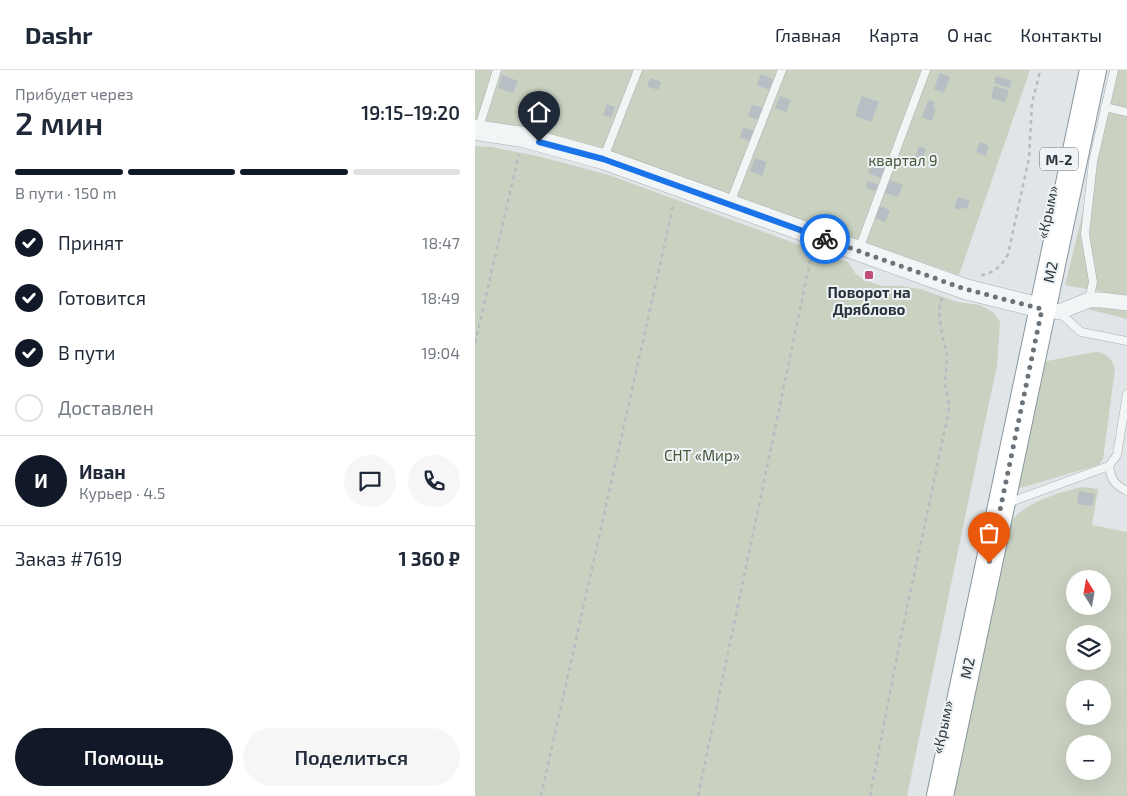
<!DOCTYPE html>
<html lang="ru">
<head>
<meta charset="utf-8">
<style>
  body { margin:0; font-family:"Exo 2",sans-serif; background:#f6f6f7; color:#1f2937; height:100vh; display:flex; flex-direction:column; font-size:19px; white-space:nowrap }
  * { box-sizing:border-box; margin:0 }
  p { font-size:16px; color:#747a83 }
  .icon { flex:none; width:28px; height:28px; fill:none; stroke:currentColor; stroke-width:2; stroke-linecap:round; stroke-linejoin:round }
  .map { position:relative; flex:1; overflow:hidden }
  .side { display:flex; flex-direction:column; background:#fff; width:475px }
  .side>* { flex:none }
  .needle { width:32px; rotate:349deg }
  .fabs { position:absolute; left:591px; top:500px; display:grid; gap:10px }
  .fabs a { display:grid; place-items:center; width:45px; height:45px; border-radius:50%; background:#fff; box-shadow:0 5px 20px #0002; font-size:25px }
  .pin { position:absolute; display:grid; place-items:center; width:42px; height:42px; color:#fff; margin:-51px -21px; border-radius:50% 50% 50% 0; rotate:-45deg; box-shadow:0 0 5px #0007 }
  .pin .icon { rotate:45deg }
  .courier { position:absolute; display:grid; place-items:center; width:50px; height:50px; margin:-25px; border:4px solid #1a73e8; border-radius:50%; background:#fff; color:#222; box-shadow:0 1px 6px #0007 }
  .summary em { font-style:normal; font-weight:600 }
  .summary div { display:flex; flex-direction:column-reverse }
  .summary { display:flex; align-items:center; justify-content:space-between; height:85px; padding:0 15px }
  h1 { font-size:32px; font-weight:600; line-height:38px }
  .bar { display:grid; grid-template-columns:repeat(4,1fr); gap:8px 5px; align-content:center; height:60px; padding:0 15px }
  .bar i { height:6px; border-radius:4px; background:#e0e1e3 }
  .bar .current { background:#111827 }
  .bar p { grid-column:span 4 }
  .line { display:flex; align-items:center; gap:12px; padding:0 15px; border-top:1px solid #e0e1e3 }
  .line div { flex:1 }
  .round { display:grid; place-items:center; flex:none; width:52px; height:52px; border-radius:26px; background:#f6f6f7 }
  ol { padding:0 15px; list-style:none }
  li { display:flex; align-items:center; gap:15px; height:55px }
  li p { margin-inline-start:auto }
  li .icon { padding:5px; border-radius:50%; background:#111827; color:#fff; stroke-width:4 }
  li:last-child { color:#747a83 }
  li i { width:28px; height:28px; border:2px solid #e0e1e3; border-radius:50% }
  .action { display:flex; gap:10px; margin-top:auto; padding:10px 15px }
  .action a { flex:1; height:58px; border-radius:30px; background:#111827; color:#fff; font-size:20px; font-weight:600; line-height:58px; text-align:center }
  .action a+a { background:#f6f6f7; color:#1f2937 }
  header { display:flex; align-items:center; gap:30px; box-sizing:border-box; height:70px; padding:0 25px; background:#fff; border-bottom:1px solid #e0e1e3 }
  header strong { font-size:24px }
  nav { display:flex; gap:28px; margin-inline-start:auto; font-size:18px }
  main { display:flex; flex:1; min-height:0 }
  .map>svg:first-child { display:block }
  .green { fill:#c9d1c1; fill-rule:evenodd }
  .building { fill:#b7bfc4 }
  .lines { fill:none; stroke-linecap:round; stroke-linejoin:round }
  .service-casing { stroke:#a6adb2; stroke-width:9 }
  .minor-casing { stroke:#a6adb2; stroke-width:16 }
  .tertiary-casing { stroke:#a6adb2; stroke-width:21 }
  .trunk-casing { stroke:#88959d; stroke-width:28 }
  .path { stroke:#b6bcbf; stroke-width:2.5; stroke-dasharray:4 4; stroke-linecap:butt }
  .service { stroke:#f2f5f6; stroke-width:8 }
  .minor { stroke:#f2f5f6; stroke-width:15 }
  .tertiary { stroke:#f2f5f6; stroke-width:20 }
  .trunk { stroke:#fff; stroke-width:26 }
  .done { stroke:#6a737a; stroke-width:5; stroke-dasharray:0 9 }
  .route { stroke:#1a73e8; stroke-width:6 }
  .poi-dot { fill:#c44e7a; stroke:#eff3f5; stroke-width:2 }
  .labels { text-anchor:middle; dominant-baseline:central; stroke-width:4; stroke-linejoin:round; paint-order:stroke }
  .shield { fill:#eff3f5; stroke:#656f75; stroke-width:1 }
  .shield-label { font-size:14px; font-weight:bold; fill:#2a363e }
  .park-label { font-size:15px; fill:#455838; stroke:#eff3f5 }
  .street-label { font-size:15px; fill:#2a363e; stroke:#eff3f5 }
  .poi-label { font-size:15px; font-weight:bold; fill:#2a363e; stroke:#eff3f5 }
</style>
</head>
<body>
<header>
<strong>Dashr</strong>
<nav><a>Главная</a><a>Карта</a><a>О нас</a><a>Контакты</a></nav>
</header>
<main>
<section class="side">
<div class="summary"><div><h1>2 мин</h1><p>Прибудет через</p></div><em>19:15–19:20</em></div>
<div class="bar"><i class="current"></i><i class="current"></i><i class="current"></i><i></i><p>В пути · 150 m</p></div>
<ol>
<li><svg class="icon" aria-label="check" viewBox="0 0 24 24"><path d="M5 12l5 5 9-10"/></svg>Принят<p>18:47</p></li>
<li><svg class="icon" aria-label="check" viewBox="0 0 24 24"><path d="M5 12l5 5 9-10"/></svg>Готовится<p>18:49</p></li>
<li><svg class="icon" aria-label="check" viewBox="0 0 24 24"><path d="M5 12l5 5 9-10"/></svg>В пути<p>19:04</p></li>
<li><i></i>Доставлен</li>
</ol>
<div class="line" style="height:90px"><b class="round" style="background:#111827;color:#fff">И</b><div><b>Иван</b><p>Курьер · 4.5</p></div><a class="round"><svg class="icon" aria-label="chat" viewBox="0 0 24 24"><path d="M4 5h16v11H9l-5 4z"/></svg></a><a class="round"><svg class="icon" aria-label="phone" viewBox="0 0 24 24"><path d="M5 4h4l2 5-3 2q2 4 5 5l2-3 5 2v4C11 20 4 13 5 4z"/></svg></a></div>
<div class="line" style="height:65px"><div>Заказ #7619</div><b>1 360 ₽</b></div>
<div class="action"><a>Помощь</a><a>Поделиться</a></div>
</section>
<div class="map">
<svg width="652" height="726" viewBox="0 0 652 726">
  <rect width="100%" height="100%" fill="#e0e5e8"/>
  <path class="green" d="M0,0h555l-71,205 -193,-67 -236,-79 -55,-10z
    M643,0h9v227l-62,-12z
    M0,76l17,1 49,10 68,18 223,82 16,5 7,11 9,7 18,6h19l19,3 37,13 23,3 14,8 6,9 -3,44 -13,60 -77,370h-432z
    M622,235l30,5v9l-39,-10z
    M623,282c10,3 14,7 17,17l-12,90 -3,5 -5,2 -75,22 -5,-1 26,-124 6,-2 42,-8z
    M607,417l16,2 -6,36 35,7v264h-180l61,-272c5,-5 9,-10 15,-14 18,-12 38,-18 59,-23zM600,509h28v27h-28zM600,564h28v27h-28zM600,619h28v27h-28zM600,674h28v27h-28z"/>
  <path class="building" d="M465,3l10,4 -6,16 -10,-4z
    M286,4l12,5 -4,11 -12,-5z
    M27,5l16,6 -5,12 -15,-5z
    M521,6l16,5 -2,7 -16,-5z
    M175,8l11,4 -3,8 -11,-4z
    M519,16l15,4 -4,12 -14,-4z
    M305,26l11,4 -5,12 -11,-4z
    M387,26l17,6 -8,20 -16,-6z
    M453,30l7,2 -2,6 3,1 -4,12 -10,-4z
    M132,34l8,3 -4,10 -8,-2z
    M277,35l11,3 -5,12 -10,-4z
    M268,57l11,4 -4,10 -10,-4z
    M505,72l9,4 -4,10 -9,-4z
    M444,76l7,3 -4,11 -7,-2z
    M280,88l12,4 -5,14 -12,-5z
    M398,88l14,5 -6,15 -13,-5z
    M415,110l13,5 -5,12 -13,-4z
    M393,111l10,4 -3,6 -9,-3z
    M483,127l12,4 -3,8 -5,-2 -2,3 -6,-2z
    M404,136l11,4 -5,12 -10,-4z
    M604,421l16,3 -3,12 -15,-2z"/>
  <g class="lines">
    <defs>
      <path id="service" d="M630,37l22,5
        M3,60l19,-60
        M129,87l34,-87
        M255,133l52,-133
        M384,179l67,-179
        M614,230l4,-18 -8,-48 8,-72 21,-92
        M584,242l22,20 46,9
        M652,324l-10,61 -8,11c2,14 6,19 18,25
        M533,433l101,-37"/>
      <path id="minor" d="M560,237l24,5 30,-12h13l25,3"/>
      <path id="tertiary" d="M0,60l48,7 80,22 362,130 64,16"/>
      <path id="trunk" d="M465,726l153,-726"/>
    </defs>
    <use href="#service" class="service-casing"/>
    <use href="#minor" class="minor-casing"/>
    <use href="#tertiary" class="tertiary-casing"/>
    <use href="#trunk" class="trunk-casing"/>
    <path class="path" d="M506,205c13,-2 21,-9 27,-21l21,-96 3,-55 7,-28 2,-5
      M0,273l44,-189
      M66,726l133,-594
      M223,726l114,-544
      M395,726l31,-160 47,-221 1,-11 -4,-19 2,-29 -6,-27 -2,-19 3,-13"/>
    <use href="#service" class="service"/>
    <use href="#minor" class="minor"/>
    <use href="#tertiary" class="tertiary"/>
    <use href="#trunk" class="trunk"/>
  </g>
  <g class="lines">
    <path class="done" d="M350,169l140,50 77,20 -53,254"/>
    <path class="route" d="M64,72l64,17 222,80"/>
  </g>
  <rect class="poi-dot" x="389" y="200" width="10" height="10" rx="2.5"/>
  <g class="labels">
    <rect class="shield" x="565" y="77.5" width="38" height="23" rx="4"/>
    <g class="shield-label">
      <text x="584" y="89">М-2</text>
    </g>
    <g class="park-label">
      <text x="428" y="90">квартал 9</text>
      <text x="227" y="385">СНТ «Мир»</text>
    </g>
    <g class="street-label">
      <text transform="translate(572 142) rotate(-78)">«Крым»</text>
      <text transform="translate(575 202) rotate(-78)">М2</text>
      <text transform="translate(492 598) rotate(-78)">М2</text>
      <text transform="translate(467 657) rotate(-78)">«Крым»</text>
    </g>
    <g class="poi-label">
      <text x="394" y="222">Поворот на<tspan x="394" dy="17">Дряблово</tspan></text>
    </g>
  </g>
</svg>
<div class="fabs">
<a><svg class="needle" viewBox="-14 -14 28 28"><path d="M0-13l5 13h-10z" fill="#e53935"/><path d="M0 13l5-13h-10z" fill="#747a83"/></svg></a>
<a><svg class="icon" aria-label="layers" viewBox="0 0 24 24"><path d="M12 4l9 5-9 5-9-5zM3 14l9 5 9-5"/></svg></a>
<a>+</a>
<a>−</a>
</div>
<div class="pin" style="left:514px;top:493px;background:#ea580c"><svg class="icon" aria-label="bag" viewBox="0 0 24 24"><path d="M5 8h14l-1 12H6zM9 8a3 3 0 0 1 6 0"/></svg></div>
<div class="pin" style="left:64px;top:72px;background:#1f2937"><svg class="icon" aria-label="home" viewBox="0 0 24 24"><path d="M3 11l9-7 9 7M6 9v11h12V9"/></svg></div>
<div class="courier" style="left:350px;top:169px"><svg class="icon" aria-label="bike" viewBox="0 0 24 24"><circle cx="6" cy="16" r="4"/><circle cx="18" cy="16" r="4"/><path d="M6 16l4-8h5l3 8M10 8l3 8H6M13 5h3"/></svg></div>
</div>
</main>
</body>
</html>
